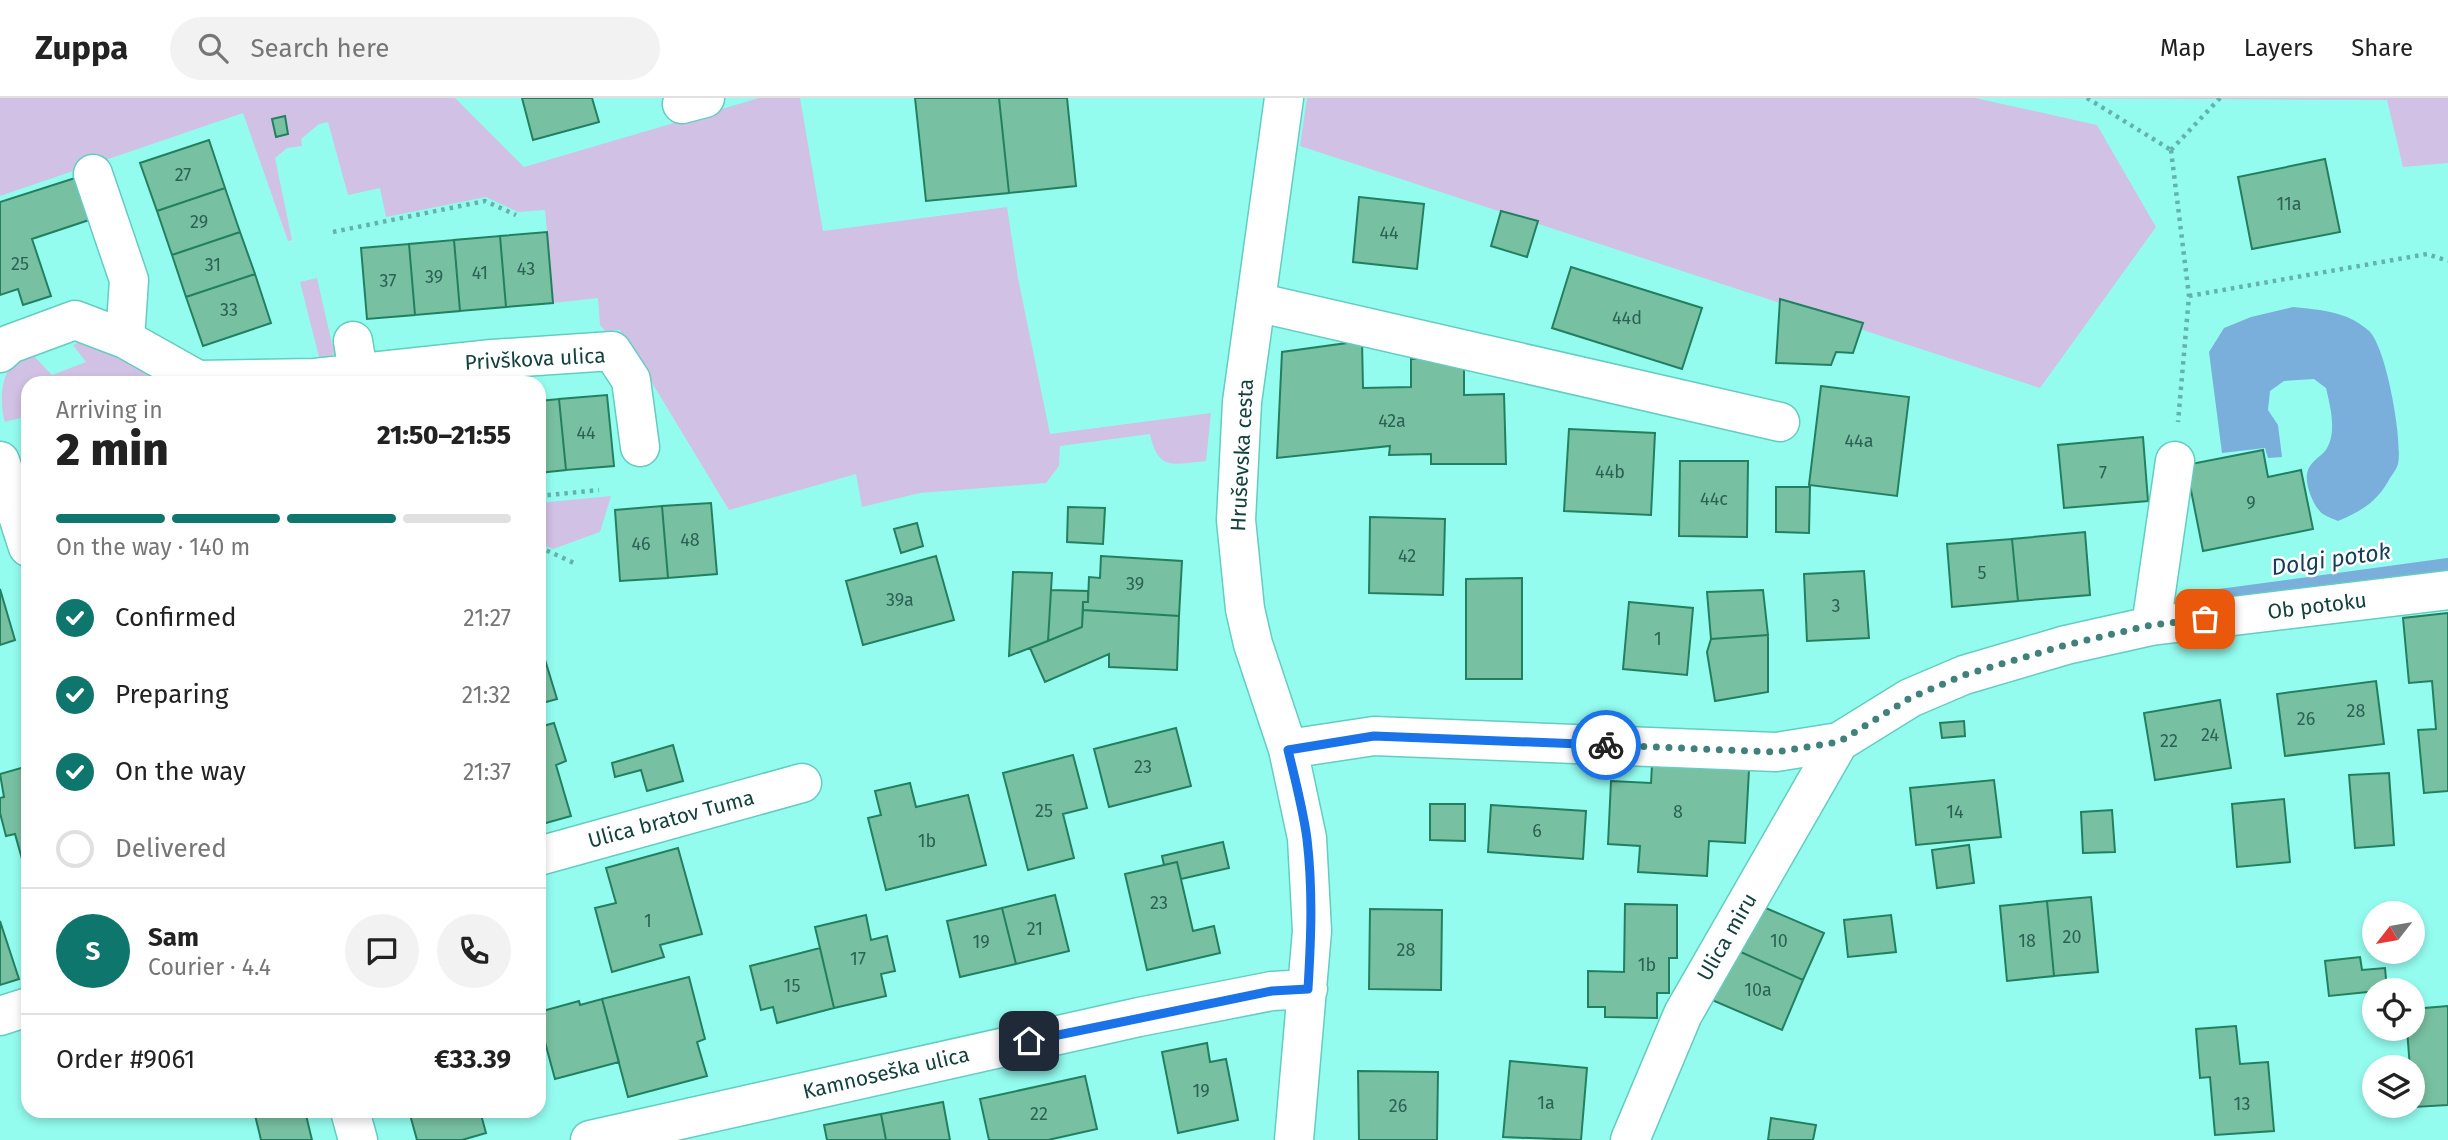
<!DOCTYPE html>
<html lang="en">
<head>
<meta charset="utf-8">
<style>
  body { margin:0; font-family:"Fira Sans",sans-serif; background:#f2f2f2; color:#222; height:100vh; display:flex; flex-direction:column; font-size:26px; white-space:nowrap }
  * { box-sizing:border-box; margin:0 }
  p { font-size:23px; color:#767676 }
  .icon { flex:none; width:38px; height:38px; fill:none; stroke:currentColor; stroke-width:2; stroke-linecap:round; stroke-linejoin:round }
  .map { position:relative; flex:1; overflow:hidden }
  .panel { position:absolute; left:21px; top:278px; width:525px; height:742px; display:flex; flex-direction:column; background:#fff; border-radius:21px; box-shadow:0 4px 10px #0003 }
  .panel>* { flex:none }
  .needle { width:46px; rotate:239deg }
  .controls { position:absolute; left:2362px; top:803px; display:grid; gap:14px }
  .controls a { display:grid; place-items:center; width:63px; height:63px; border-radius:50%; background:#fff; box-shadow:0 4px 10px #0003; font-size:35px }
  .pin { position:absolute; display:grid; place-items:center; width:60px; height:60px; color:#fff; margin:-30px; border-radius:14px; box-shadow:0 4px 10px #0006 }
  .courier { position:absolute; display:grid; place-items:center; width:70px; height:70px; margin:-35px; border:5px solid #1a73e8; border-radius:50%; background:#fff; color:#222; box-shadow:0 2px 9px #0007 }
  .head em { font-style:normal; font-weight:800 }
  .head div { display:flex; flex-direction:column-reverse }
  .head { display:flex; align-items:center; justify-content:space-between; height:119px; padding:0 35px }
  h1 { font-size:46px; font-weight:800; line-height:52px }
  .bar { display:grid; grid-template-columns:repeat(4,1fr); gap:10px 7px; align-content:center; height:84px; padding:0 35px }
  .bar i { height:9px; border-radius:5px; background:#e0e0e0 }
  .bar .selected { background:#0f766e }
  .bar p { grid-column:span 4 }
  .line { display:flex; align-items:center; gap:18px; padding:0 35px; border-top:2px solid #e0e0e0 }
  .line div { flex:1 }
  .round { display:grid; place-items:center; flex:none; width:74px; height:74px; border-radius:37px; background:#f2f2f2 }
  ol { padding:0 35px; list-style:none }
  li { display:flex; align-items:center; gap:21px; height:77px }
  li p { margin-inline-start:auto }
  li .icon { padding:7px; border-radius:50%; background:#0f766e; color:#fff; stroke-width:4 }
  li:last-child { color:#767676 }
  li i { width:38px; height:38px; border:4px solid #e0e0e0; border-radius:50% }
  header { display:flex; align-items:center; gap:42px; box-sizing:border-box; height:98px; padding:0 35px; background:#fff; border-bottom:2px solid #e0e0e0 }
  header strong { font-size:33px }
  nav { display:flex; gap:38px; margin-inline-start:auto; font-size:24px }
  .search { width:490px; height:63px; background:#f2f2f2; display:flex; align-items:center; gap:18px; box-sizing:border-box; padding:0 24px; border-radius:38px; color:#767676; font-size:26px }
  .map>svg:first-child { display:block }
  .green { fill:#d1c1e5 }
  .water { fill:#7aaedb }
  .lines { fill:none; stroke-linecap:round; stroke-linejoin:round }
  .stream { stroke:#7aaedb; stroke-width:12 }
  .building { fill:#78c0a2; stroke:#228060; stroke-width:2 }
  .minor-casing { stroke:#64cdc1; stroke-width:41 }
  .path { stroke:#62b4aa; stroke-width:4.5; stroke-dasharray:3.5 5; stroke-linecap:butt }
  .minor { stroke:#fff; stroke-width:38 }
  .done { stroke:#40827b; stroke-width:7; stroke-dasharray:0 12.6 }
  .route { stroke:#1a73e8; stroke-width:9 }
  .labels { text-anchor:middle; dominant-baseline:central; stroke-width:5; stroke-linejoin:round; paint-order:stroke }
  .number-label { font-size:18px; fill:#2c6156 }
  .street-label { font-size:21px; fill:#13413c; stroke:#fff }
  .water-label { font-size:23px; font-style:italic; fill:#163d5c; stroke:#fff }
</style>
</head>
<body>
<header>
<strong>Zuppa</strong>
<div class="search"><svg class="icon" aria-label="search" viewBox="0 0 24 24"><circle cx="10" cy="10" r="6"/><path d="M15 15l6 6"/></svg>Search here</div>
<nav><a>Map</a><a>Layers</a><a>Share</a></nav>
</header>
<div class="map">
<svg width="2448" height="1042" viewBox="0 0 2448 1042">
  <rect width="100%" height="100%" fill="#94fcef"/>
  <path class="green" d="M0,0h455l69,69 235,-69h41l23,133 184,-24 11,71 32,156 161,-21 -5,48c-32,3 -48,11 -56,-27l-90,12 -1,20 -13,17 -126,10 -58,14 -6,-33 -127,36 -109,-180 -15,1 -5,-6 -2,-27 -45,5 -8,-93 -27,2 -32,-15 -100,20 -6,-29 -32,7 -20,-73 -9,2 -18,15 1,7 -15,2 -12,10 17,82 -4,1 -45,-128 -243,83z
    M1307,0h668l122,27 59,102 -116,161 -740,-242z
    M2016,0h432v65l-45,4 -16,-67z
    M317,180l15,66 11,-3 -7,13 -11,3 -5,4 -20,-79z
    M84,242l86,43h-123l-2,-3 -17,3v33l-23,6c-5,-16 -5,-42 6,-56 5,-6 13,-10 19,-14l22,23 34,-13 -13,-17z
    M611,398l-11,36 -47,17 -14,-6v-40z"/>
  <path class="water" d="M2293,209c27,3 53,4 75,23 18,14 35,111 30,134 -1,4 -5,10 -8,14 -12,23 -28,33 -52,43 -4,-2 -11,-4 -15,-7 -9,-6 -18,-29 -16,-40 2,-13 15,-17 20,-26 10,-17 3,-43 -1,-60l-12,-9 -30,2 -14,10 -2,19 10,15 4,32 -14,1 -3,-10 -43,5 -13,-101 15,-24 27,-11z"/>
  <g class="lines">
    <path class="stream" d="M2220,497l228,-31"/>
  </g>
  <path class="building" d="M522,0h70l7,24 -66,18z
    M915,0h84l10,95 -83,8z
    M999,0h68l9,88 -67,7z
    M285,18l3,18 -12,3 -4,-18z
    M209,42l16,48 -68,23 -17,-48z
    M2325,61l15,73 -88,17 -14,-72z
    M75,80l14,42 -57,19 19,57 -28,9 -5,-16 -18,6v-93z
    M225,90l15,44 -68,23 -15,-44z
    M1359,99l65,7 -7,65 -64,-7z
    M1501,113l37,10 -11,36 -36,-11z
    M240,134l15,42 -69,23 -14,-42z
    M547,134l6,71 -47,4 -6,-71z
    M500,138l6,71 -46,4 -6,-71z
    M454,142l6,71 -45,4 -6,-71z
    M409,146l6,71 -48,4 -6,-71z
    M1571,169l131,41 -20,61 -130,-41z
    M255,176l16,49 -68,23 -17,-49z
    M1780,201l83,24 -10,30 -17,-1 -5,13 -55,-2z
    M1362,243l1,47 48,-1v-28l53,-1v37l40,-1 2,70h-75v-10l-42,1 1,-9 -113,12 5,-106z
    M1821,288l88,11 -12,99 -88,-11z
    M607,297l7,71 -48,4 -7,-71z
    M559,301l7,71 -27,3v-72z
    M1569,331l86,4 -4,82 -87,-4z
    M2143,339l5,64 -84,7 -6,-63z
    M2263,352l5,27 33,-7 12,59 -110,22 -17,-86z
    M1680,363h68l-1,76 -68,-1z
    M1776,389h34l-1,46 -33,-1z
    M711,405l6,71 -49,4 -6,-72z
    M662,408l6,72 -48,3 -5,-71z
    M1068,409l37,1 -2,36 -36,-2z
    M1370,419l75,2 -2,76 -74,-2z
    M917,425l6,23 -22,7 -7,-24z
    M2085,434l5,63 -72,6 -6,-62z
    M2012,441l6,62 -66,6 -5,-63z
    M936,458l18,64 -91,25 -17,-64z
    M1101,458l81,5 -3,55 -96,-6v-8h5l1,-25 11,1z
    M1864,473l5,67 -62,3 -3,-67z
    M1013,474l39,1 -4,68 -39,15z
    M1522,480v101h-56v-100z
    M0,491l15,51 -15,5z
    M1051,492l37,1v11h-5l-1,25 -34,14z
    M1763,492l5,45 -57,4 -4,-47z
    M1629,504l64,6 -6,67 -64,-6z
    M1083,512l96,6 -2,54 -68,-3v-13l-64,28 -15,-34 52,-21z
    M2448,515v178l-24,2 -6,-63 18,-1 -4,-48 -23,2 -6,-65z
    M1768,537v57l-53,9 -8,-49 4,-13z
    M539,542l18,59 -18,5z
    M2376,583l8,63 -99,12 -8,-62z
    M2220,602l11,68 -76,12 -11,-67z
    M1964,623l1,15 -23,2 -2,-15z
    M554,625l12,38 -10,4 15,51 -32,9v-98z
    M1176,630l15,58 -82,21 -15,-58z
    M673,647l10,36 -36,10 -6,-21 -26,7 -3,-14z
    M1073,657l14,53 -24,6 11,44 -46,12 -25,-97z
    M1652,667l97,5 -4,73 -36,-2 -2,35 -69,-4 2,-26 -32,-2 3,-63 40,2z
    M28,668v91l-6,2 -7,-25 -9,2 -6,-23v-15l4,-1 -4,-23z
    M2389,675l5,72 -39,3 -6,-73z
    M1994,682l7,57 -85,8 -6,-57z
    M910,685l6,24 52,-12 18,70 -100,25 -18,-72 13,-3 -6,-24z
    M2284,701l6,63 -53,5 -5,-63z
    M1430,706h35v37l-35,-1z
    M1491,707l95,6 -3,48 -95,-7z
    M2112,712l3,42 -32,1 -2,-41z
    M1223,744l6,26 -48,11 -4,-17 -13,3 -2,-9z
    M1969,747l5,38 -37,5 -5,-38z
    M678,750l24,86 -42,11 4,12 -52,15 -17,-64 21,-5 -10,-35z
    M1177,764l16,69 21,-5 6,27 -73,17 -22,-96z
    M1055,797l14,56 -53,13 -14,-56z
    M2091,799l7,75 -44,4 -7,-75z
    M2047,803l7,75 -47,5 -7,-75z
    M1754,805l70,30 -21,47 -69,-31z
    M1625,806l52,1v53h-8v35h-12v25l-52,-1v-10h-17v-36l36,1z
    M1002,810l14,56 -56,13 -13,-56z
    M1370,811l72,1 -1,80 -72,-1z
    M866,817l5,25 16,-4 8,35 -14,3 5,22 -52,12 -19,-81z
    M1891,817l5,37 -48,5 -4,-37z
    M0,823l19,58 -19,6z
    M820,850l14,60 -57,15 -4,-16 -12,3 -11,-44z
    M1734,851l69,31 -21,50 -70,-30z
    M2360,859l2,13 23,-2 2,22 -58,6 -4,-35z
    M689,879l16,62 -8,3 10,34 -79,21 -26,-98z
    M602,901l17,63 -64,17 -16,-59v-8l40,-11 1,4z
    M2448,908v99l-34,2 -1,-39h-3l-3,-39h6v-20z
    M2236,928l4,38 28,-2 6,69 -59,4 -5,-58 -10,1 -4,-49z
    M1207,945l3,19 16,-3 12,61 -60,13 -16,-81z
    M1510,963l77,7 -6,72 -78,-3z
    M1358,973l80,1 -1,68h-78z
    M1085,978l12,53 -49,11h-59l-9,-41z
    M943,1004l7,38h-64l-5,-26z
    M254,1013h51l7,29h-51z
    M409,1013h71l6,22 -24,7h-45z
    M881,1016l5,26h-59l-3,-15z
    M1771,1020l45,7 -3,15h-45z"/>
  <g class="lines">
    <defs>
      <path id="minor" d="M1284,0l-42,304 -6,118 9,89 8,35 35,105 19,89 5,93 -18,209
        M682,6l23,-6
        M93,76l36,106 -4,59
        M1256,204l524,120
        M353,243l5,31
        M0,255l10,-9 65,-24 50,19 73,41 117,-2 177,-19 120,-8 19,29 9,67
        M0,363l28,86
        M2151,528l24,-165
        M1288,651l86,-13 402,16 63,-10 71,-44 54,-23 102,-30 85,-19 297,-36
        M539,758l263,-73
        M0,918l28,-9
        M350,1013l8,29
        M590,1042l549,-123 133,-26 36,-2
        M1630,1042l53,-126 156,-272"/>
    </defs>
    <use href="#minor" class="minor-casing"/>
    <path class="path" d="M2087,0l84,52
      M2171,52l18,146 -11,126
      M2171,52l49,-52
      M333,134l152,-31 31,14
      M2189,198l238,-42 21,7
      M539,398l60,-6
      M539,449l35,16"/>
    <use href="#minor" class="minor"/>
  </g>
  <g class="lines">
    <path class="done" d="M1606,647l170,7 63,-10 71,-44 54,-23 102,-30 85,-20 54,-6"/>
    <path class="route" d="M1029,943l243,-50 36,-2c3,-50 5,-99 -1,-150 -4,-30 -12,-60 -19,-89l86,-14 232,9"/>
  </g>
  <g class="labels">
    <g class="number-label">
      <text x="183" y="77">27</text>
      <text x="2289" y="106">11a</text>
      <text x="199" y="124">29</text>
      <text x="1389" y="135">44</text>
      <text x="20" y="166">25</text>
      <text x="213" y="167">31</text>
      <text x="526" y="171">43</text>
      <text x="480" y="175">41</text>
      <text x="434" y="179">39</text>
      <text x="388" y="183">37</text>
      <text x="229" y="212">33</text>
      <text x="1627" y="220">44d</text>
      <text x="1392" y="323">42a</text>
      <text x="586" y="335">44</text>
      <text x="1859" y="343">44a</text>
      <text x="1610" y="374">44b</text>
      <text x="2103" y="375">7</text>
      <text x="1714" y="401">44c</text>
      <text x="2251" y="405">9</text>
      <text x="690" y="442">48</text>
      <text x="641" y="446">46</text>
      <text x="1407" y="458">42</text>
      <text x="1982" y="475">5</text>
      <text x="1135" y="486">39</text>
      <text x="900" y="502">39a</text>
      <text x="1836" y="508">3</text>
      <text x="1658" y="541">1</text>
      <text x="2356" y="613">28</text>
      <text x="2306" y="621">26</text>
      <text x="2210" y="637">24</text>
      <text x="2169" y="643">22</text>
      <text x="1143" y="669">23</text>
      <text x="1044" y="713">25</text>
      <text x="1678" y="714">8</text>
      <text x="1955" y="714">14</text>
      <text x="1537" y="733">6</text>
      <text x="927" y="743">1b</text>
      <text x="1159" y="805">23</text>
      <text x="648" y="823">1</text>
      <text x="1035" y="831">21</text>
      <text x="2072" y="839">20</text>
      <text x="1779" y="843">10</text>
      <text x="2027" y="843">18</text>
      <text x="981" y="844">19</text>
      <text x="1406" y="852">28</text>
      <text x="858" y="861">17</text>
      <text x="1647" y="867">1b</text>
      <text x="792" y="888">15</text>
      <text x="1758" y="892">10a</text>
      <text x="1201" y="993">19</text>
      <text x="1546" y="1005">1a</text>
      <text x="2242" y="1006">13</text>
      <text x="1398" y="1008">26</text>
      <text x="1039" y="1016">22</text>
    </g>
    <g class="street-label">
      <text transform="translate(535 261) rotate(-3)">Privškova ulica</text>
      <text transform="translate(1242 357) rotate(-87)">Hruševska cesta</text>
      <text transform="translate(2317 508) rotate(-7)">Ob potoku</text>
      <text transform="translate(671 721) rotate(-15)">Ulica bratov Tuma</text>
      <text transform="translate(1727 839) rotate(-60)">Ulica miru</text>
      <text transform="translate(886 975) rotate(-13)">Kamnoseška ulica</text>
    </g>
    <g class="water-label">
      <text transform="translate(2331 461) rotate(-8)">Dolgi potok</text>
    </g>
  </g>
</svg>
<div class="controls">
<a><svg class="needle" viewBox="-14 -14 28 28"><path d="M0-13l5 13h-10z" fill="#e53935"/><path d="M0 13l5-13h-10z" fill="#767676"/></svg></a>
<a><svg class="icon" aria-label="locate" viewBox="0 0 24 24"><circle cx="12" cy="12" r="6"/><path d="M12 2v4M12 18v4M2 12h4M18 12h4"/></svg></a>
<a><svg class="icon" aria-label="layers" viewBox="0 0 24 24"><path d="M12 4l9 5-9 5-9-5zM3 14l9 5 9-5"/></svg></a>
</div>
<div class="pin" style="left:2205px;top:521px;background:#ea580c"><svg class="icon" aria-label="bag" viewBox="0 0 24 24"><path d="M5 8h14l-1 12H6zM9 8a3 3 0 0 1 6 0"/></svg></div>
<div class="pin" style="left:1029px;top:943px;background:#1f2937"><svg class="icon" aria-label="home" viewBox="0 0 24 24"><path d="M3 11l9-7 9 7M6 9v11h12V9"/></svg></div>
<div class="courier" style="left:1606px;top:647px"><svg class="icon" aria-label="bike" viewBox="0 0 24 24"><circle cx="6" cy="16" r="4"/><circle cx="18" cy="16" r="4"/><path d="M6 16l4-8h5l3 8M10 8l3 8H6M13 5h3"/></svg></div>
<section class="panel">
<div class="head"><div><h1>2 min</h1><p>Arriving in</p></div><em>21:50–21:55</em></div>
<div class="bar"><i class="selected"></i><i class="selected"></i><i class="selected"></i><i></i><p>On the way · 140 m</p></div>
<ol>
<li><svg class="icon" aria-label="check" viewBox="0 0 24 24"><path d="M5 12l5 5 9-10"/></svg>Confirmed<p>21:27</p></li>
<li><svg class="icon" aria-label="check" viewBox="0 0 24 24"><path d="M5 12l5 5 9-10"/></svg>Preparing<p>21:32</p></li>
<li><svg class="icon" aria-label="check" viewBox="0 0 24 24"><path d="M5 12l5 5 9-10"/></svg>On the way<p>21:37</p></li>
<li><i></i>Delivered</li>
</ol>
<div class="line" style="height:126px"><b class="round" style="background:#0f766e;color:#fff">S</b><div><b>Sam</b><p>Courier · 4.4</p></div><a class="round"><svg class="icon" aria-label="chat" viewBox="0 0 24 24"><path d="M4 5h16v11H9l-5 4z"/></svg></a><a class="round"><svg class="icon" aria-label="phone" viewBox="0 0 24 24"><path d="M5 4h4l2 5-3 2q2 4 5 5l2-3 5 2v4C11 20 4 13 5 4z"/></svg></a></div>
<div class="line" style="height:91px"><div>Order #9061</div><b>€33.39</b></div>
</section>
</div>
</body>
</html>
